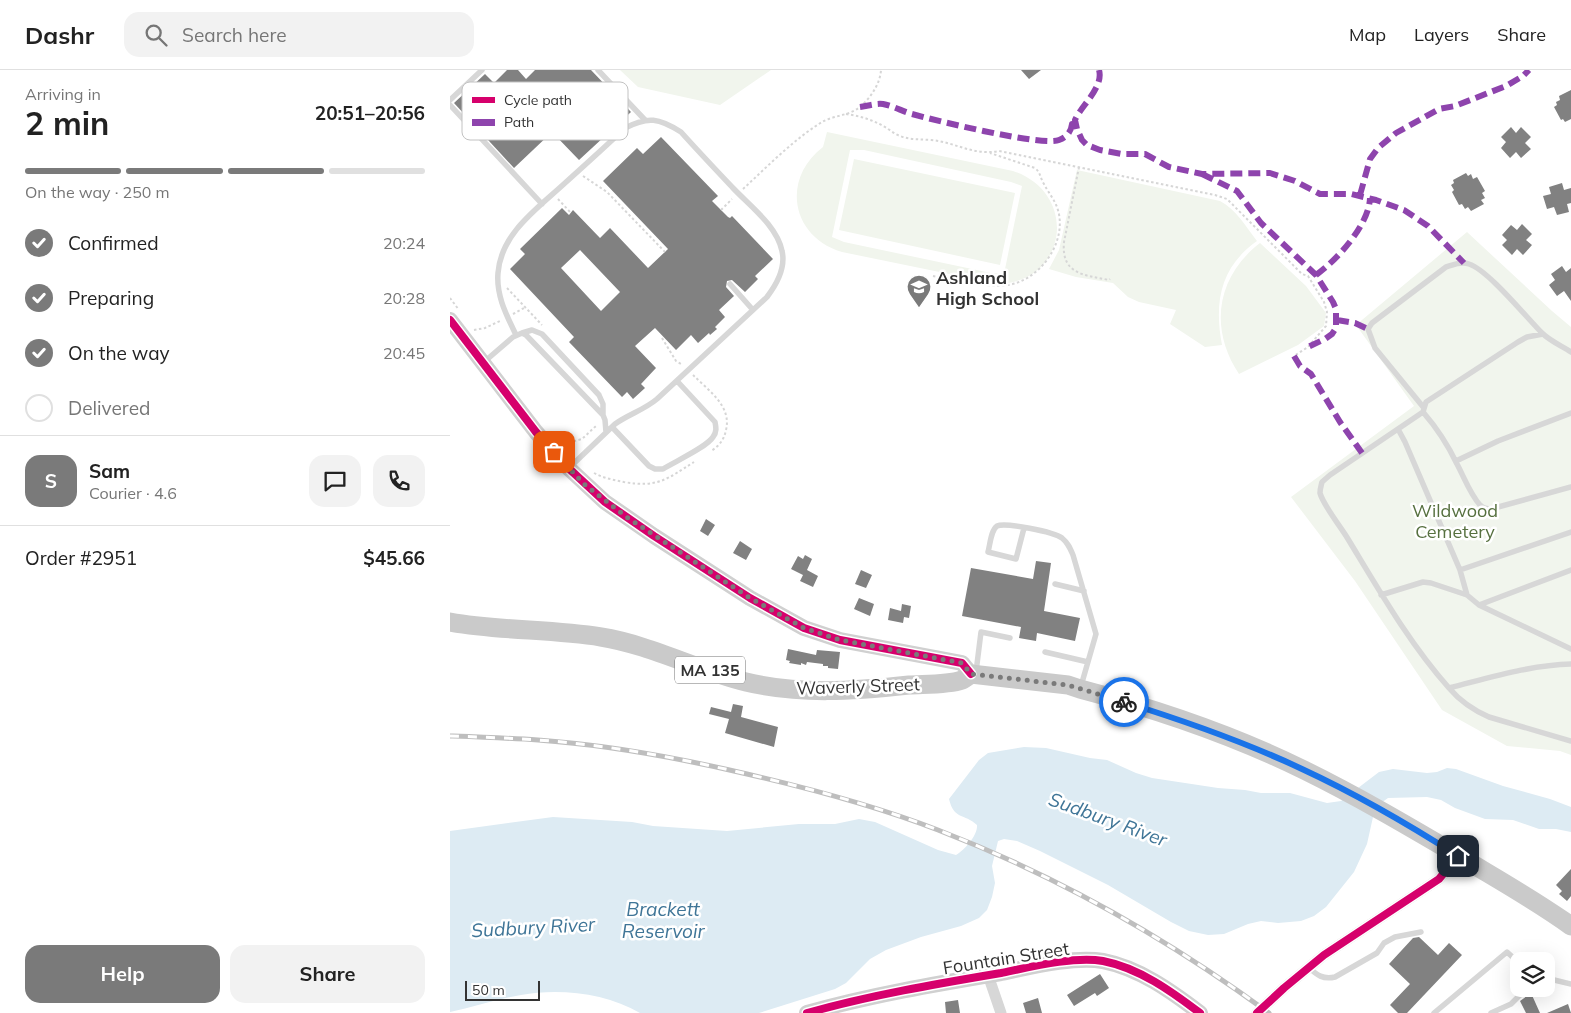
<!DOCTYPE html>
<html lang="en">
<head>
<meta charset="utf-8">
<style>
  body { margin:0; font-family:Mulish,sans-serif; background:#f2f2f2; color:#222; height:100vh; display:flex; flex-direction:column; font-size:19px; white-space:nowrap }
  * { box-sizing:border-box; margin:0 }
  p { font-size:16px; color:#767676 }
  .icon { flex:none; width:28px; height:28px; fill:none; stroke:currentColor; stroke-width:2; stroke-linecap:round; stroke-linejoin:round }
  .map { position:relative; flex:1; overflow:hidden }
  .side { display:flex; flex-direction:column; background:#fff; width:450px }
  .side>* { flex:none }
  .tools { position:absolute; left:1060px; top:882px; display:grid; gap:10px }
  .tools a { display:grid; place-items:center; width:45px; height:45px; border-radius:10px; background:#fff; box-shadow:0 5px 20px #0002; font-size:25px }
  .scale { position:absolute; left:15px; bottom:12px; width:75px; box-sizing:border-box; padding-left:5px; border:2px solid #333; border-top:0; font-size:14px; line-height:18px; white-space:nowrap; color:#333; -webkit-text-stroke:4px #fff; paint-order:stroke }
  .pin { position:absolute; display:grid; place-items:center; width:42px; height:42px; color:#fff; margin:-21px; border-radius:10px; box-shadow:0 2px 8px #0006 }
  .courier { position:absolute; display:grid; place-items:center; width:50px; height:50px; margin:-25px; border:4px solid #1a73e8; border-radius:50%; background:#fff; color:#222; box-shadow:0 1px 6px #0007 }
  .summary em { font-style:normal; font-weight:700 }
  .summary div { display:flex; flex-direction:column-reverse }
  .summary { display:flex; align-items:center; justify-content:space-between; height:85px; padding:0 25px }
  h1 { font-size:32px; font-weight:700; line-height:38px }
  .bar { display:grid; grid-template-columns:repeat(4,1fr); gap:8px 5px; align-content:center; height:60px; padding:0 25px }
  .bar i { height:6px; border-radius:4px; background:#e0e0e0 }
  .bar .current { background:#7a7a7a }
  .bar p { grid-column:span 4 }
  .line { display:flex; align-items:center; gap:12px; padding:0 25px; border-top:1px solid #e0e0e0 }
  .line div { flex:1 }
  .round { display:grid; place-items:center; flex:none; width:52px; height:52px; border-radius:15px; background:#f2f2f2 }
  ol { padding:0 25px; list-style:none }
  li { display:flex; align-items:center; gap:15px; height:55px }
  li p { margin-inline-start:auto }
  li .icon { padding:5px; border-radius:50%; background:#7a7a7a; color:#fff; stroke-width:4 }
  li:last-child { color:#767676 }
  li i { width:28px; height:28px; border:2px solid #e0e0e0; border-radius:50% }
  .button { display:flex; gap:10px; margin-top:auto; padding:10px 25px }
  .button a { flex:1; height:58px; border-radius:15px; background:#7a7a7a; color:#fff; font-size:20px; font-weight:700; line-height:58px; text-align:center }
  .button a+a { background:#f2f2f2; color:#222 }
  header { display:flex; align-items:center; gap:30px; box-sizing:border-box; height:70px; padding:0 25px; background:#fff; border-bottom:1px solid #e0e0e0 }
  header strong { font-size:24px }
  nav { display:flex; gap:28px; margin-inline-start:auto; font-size:18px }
  .search { width:350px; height:45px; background:#f2f2f2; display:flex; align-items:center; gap:12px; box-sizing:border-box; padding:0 18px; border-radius:15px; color:#767676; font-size:19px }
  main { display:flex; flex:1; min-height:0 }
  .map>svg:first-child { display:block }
  .green { fill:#f1f5ed; fill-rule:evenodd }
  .water { fill:#ddebf3 }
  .building { fill:#818181; fill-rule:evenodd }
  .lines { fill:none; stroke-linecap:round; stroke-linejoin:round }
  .path { stroke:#d6d6d6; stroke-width:2; stroke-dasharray:2.5 2.5; stroke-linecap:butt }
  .lane { stroke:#d7d7d7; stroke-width:5.5 }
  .street { stroke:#d7d7d7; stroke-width:11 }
  .secondary { stroke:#d0d0d0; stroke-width:16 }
  .primary { stroke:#cacaca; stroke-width:19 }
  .rail-casing { stroke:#bebebe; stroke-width:5 }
  .rail { stroke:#fff; stroke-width:3; stroke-dasharray:9; stroke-linecap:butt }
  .quiet { stroke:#8e44ad; stroke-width:6; stroke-dasharray:12 6; stroke-linecap:butt }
  .cycleway-casing { stroke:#fff; stroke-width:11 }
  .cycleway { stroke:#d6006c; stroke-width:8 }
  .done { stroke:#7a7a7a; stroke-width:5; stroke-dasharray:0 9 }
  .route { stroke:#1a73e8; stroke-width:6 }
  .labels { text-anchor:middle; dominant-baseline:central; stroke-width:5; stroke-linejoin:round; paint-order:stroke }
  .shield { fill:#fff; stroke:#707070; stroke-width:1 }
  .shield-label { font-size:16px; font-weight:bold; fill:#333 }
  .poi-label { font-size:18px; font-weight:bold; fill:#333; stroke:#fff; text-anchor:start }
  .park-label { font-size:18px; fill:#56703f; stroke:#fff }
  .street-label { font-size:18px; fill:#333; stroke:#fff }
  .water-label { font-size:19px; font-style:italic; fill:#3f7597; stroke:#fff }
  .key { fill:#fff; stroke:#c2c2c2; stroke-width:1 }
  .key-label { font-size:14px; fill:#333 }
</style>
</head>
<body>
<header>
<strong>Dashr</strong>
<div class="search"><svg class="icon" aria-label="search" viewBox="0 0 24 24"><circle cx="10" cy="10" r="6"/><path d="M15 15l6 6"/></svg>Search here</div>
<nav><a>Map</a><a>Layers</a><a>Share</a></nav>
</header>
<main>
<section class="side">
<div class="summary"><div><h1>2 min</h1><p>Arriving in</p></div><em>20:51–20:56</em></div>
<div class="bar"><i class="current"></i><i class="current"></i><i class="current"></i><i></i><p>On the way · 250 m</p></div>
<ol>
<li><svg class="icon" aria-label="check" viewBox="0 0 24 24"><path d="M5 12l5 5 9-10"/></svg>Confirmed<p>20:24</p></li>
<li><svg class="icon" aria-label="check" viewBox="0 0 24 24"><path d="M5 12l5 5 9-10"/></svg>Preparing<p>20:28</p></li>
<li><svg class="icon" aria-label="check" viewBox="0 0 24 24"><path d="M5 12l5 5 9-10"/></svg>On the way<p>20:45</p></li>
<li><i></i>Delivered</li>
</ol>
<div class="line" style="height:90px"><b class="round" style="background:#7a7a7a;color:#fff">S</b><div><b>Sam</b><p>Courier · 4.6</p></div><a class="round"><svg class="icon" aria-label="chat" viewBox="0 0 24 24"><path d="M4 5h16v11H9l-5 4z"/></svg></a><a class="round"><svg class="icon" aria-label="phone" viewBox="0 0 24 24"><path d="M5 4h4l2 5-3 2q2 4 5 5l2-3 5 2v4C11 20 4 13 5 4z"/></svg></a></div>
<div class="line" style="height:65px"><div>Order #2951</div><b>$45.66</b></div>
<div class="button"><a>Help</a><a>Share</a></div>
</section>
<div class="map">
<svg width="1121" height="943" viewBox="0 0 1121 943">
  <rect width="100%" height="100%" fill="#fff"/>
  <path class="green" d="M170,0h151l-51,35 -82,-18z
    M377,62l186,39c66,22 55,111 -15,113l-156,-32c-51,-15 -61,-73 -19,-105zM400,80h14l147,32 11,4 -18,88 -13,-1 -147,-31 -12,-5z
    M404,89l161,34 -15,72 -161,-35z
    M627,100l143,31c16,8 26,26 37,40 -37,26 -43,62 -35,104l-17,2 -35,-23 6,-14 -37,-8 -11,-5 -15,-14 -37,-6 -27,-8 10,-19z
    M1017,162l85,79 19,16v428l-11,-4 -53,-5 -65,-36 -87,-129 -64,-84 123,-91 -58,-81z
    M810,173l46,43 20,27 -2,13 -26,19 -59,29c-30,-45 -23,-97 21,-131z"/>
  <path class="water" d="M574,677l22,1 44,10 17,2 29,13 16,5 66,10 27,2 16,3h29l37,10 14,-2 38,-29 14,-3 34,4 10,-1 10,-4 9,1 47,17 47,13 21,8v25l-15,-3h-17l-26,-9 -28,-1 -30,-11 -14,-8 -14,-3 -39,1 -7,5 -8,14 -6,27 -13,28 -28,35 -12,9 -13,5 -23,2 -17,-2 -13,3 -24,10 -16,1 -19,-4 -18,-9 -63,-37 -68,-34 -23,-10 -13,-2 -6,2 -6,25 3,17 -3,14 -5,13 -8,8 -18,8 -40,11 -35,13 -16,9 -24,24 -11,6 -76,24h-119c-34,-20 -81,-25 -119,-18 -24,4 -47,12 -71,17v-181l103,-14 79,5 21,4 74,5 72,-7h36l24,-5 16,3 63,28 18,5c9,-5 22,-20 21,-30 -13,-12 -23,-5 -28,-26l30,-39 9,-7z"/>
  <path class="building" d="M57,0h11l8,9 9,-9h56l40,42 -52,48 -27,-28 -38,36 -60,-65 31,-29 9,9z
    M571,0h20l-12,9z
    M1121,20v29l-6,3 -2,-3 -2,1 -7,-13 3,-2 -1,-3 4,-2 -1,-4z
    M1061,57l5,6 5,-6 10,10 -6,6 6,6 -10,9 -5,-6 -6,6 -9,-10 5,-6 -5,-5z
    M211,67l57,59 -6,5 16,16 2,1 2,-2 41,43 -18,17 3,3 -13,13 -13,-12 -5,1 -1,6 8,9 -15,14 6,7 -10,10 2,2 -7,6 -1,-2 -11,10 -7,-8 -15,15 -21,-22 -20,18 21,22 -15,16 4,4 -12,11 -6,-7 -5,5 -53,-55 5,-5 -64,-68 15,-15 -5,-5 42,-41 7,7 4,-5 27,28 10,-10 38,40 20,-19 -65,-68 34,-33 6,6zM130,180l40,42 -19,19 -40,-43z
    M1016,103l2,3 3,-2 2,5 4,-2 8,14 -3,2 3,5 -4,2 3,4 -13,7 -3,-4 -3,2 -3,-5 -3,1 -7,-13 2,-2 -3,-5 3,-2 -1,-3z
    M1112,113l2,7 7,-2v15l-4,1 2,8 -12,3 -3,-8 -7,2 -4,-13 8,-2 -2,-7z
    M1072,154l10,10 -6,6 6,5 -9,10 -6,-6 -5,6 -10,-10 5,-5 -5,-5 9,-10 6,5z
    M1112,196l4,6 5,-4v33l-7,-10 -7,5 -8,-11 6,-5 -4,-6z
    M256,449l9,6 -7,11 -8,-5z
    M290,471l12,8 -6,11 -13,-7z
    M355,485l7,4 -5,11 11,6 -5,11 -13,-6 3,-6 -12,-6 7,-13 5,3z
    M586,491l15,2 -7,48 36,7 -5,23 -38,-8 -1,8 -17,-3 2,-11 -59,-11 9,-48 62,11z
    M411,500l11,5 -6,13 -11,-4z
    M409,528l15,6 -4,12 -16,-7z
    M452,534l9,2 -2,12 -5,-1 -1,6 -15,-3 2,-12 11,3z
    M338,579l28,6 1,-5 23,2 -2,17 -10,-1v-2h-5v-2l-16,-2 -1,3 -5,-2v2l-12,-2 1,-2 -4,-1z
    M283,634l10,2 -2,11 37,10 -4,20 -49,-14 4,-14 -20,-5 2,-7 20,5z
    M1121,799v27l-4,5 -8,-7 3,-3 -6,-6z
    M969,867l19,18 11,-12 13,12 -55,58h-9l-8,-8 20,-21 -21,-20 24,-26z
    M650,904l9,14 -12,8 -2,-3 -21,13 -7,-11z
    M1081,923l9,20h-14l-6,-12z
    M588,928l4,15h-16l-3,-10z
    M508,930l2,13h-14l-1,-11z
    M1118,934l3,9h-24z"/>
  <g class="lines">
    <path class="path" d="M396,44c13,2 25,5 37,12 6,3 11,8 17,10 10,4 20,3 31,4 24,2 42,16 68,11l216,44 12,4 75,75 6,2 16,26 3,10 -1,14 -18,21 -14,9
      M629,97l-15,75c-3,33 21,33 45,38l1,-1
      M133,106l24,16 58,60
      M293,119c25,-23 50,-49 79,-67 12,-7 28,-6 39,-16 10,-9 19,-22 20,-36
      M108,129l13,14
      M271,140l11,-11
      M483,206c21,4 54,12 75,9 33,-5 61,-45 49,-78 -3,-8 -9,-15 -13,-23 -4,-6 -3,-11 -9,-16l-45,-15
      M57,218l35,37
      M0,228l9,12
      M63,244l11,-6
      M24,260l11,-2 15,-7
      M212,268l14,23 7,4
      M243,305c15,15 39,31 33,55 -2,10 -7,16 -15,21
      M114,374l18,-5 15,-14
      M144,403c9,5 20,7 30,9 34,6 43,-3 70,-20"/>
    <path class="lane" d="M148,0l47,50
      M0,30l32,-30
      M0,35l92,99
      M280,214l23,26
      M72,263l10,-3 10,4 57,61 4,9v11
      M1093,264l-16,3 -9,5 -92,60 -3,10 -93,63 -8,7c-1,4 -2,7 -2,11 3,12 21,34 28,46 31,51 61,104 101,149 11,13 24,22 40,29l82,24
      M66,265c-9,-19 -20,-39 -18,-62 3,-40 40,-65 67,-90 20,-18 40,-36 60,-55 23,-12 34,-10 56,4 17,19 35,38 52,56 17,18 44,38 49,63 4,17 -5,33 -15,46l-110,102c-13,11 -28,15 -42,25l-46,44
      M34,292l29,-25 9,-4 4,2 77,80 2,5 1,12
      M974,338l-49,-60 -7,-19 4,-6 74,-56c7,-2 15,-6 23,-3 19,6 57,53 73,69 8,8 20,13 29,19
      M973,342c13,15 25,33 34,52 7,13 13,30 23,41 3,3 6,4 11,4l80,-22
      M162,357l37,39 6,3h8c11,-7 44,-22 50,-32 4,-5 3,-10 2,-15l-38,-41
      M948,359l7,13 55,128 7,25
      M1006,391l42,-20 73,-28
      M574,458l-8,31 -28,-7c2,-7 3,-22 9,-26 8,-4 57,6 65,12 6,5 8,10 11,17l23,79 -15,52
      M1010,500l111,-38
      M605,514l29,7
      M931,525l42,-13 8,1 36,12 12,10 92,-35
      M1029,535l92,44
      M595,582l43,10
      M526,602l5,-40 29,6
      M999,618c40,-10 81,-23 122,-24
      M858,897c9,8 15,13 27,10l42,-24 7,-10 11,-6 26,-5
      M1096,908l25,6
      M984,943l73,-61 12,11
      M1041,943l20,-9 15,-15"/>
    <path class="street" d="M538,905l13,38
      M807,943l27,-25 40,-33 115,-76 19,-23"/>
    <path class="secondary" d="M0,250l86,112 27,31 42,39 49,34 96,62 54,30 36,12 122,23 9,11
      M357,943c64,-18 129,-29 194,-40 29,-6 73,-17 102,-12 36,7 68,30 97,52"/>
    <path class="primary" d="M0,552c50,9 101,7 151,15 50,8 96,33 145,45 54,13 108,9 163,3 15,-1 39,0 53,-5 3,-1 6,-4 9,-6l97,11 12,4c76,20 153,46 224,81 53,26 104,56 155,86 38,23 76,44 112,70"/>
    <defs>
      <path id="rail" d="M0,666c29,1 59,2 88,4 71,5 141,18 209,34 65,15 129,32 191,56 117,45 230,109 331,183"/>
    </defs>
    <use href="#rail" class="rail-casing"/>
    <use href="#rail" class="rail"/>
    <path class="quiet" d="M649,0c5,17 -18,36 -24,50l2,9 5,11 5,5 13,5 22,4h23l24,13 33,7 68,-1 25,8 25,13h31l25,6 28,10 24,16 36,37
      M410,37c7,-1 16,-4 23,-3 10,2 19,7 29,10 22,6 131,33 147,26 8,-3 12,-8 13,-16h5
      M752,104l35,17 24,32 55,52 17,27 3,7v19l-4,6 -7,5 -17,8
      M910,125l10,-36 8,-11 18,-15 43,-24 16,-3 51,-20 17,-10 6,-6
      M866,205c21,-15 53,-50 54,-77
      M887,250l18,3 13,6
      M844,286l6,10 11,8 29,48 22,31"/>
    <defs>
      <path id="cycleway" d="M0,250l86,112 27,31 42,39 49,34 96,62 54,30 36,12 122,23 9,11
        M357,943c64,-18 129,-29 194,-40 29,-6 73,-17 102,-12 36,7 68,30 97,52
        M807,943l27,-25 40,-33 115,-76 19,-23"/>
    </defs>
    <use href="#cycleway" class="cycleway-casing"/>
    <use href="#cycleway" class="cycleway"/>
  </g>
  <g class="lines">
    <path class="done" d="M104,382l30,32 44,34 122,80 54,30 36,12 122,23 9,11 97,11 56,17"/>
    <path class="route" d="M674,632c61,19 121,40 178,67 54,25 106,55 156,87"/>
  </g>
  <defs>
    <symbol id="school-pin" viewBox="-11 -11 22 30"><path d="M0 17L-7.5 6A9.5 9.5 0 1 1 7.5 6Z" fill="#7a7a7a" stroke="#fff"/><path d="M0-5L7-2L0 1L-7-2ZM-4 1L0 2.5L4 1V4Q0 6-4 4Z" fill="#fff"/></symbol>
  </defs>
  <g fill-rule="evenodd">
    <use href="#school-pin" x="455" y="203" width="28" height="38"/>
  </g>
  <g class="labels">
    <rect class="shield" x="225" y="586.5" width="70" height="27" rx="4"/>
    <g class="shield-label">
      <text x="260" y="600">MA 135</text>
    </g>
    <g class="poi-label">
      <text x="486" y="207">Ashland<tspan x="486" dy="21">High School</tspan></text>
    </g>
    <g class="park-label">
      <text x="1005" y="440">Wildwood<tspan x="1005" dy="21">Cemetery</tspan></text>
    </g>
    <g class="street-label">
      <text transform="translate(408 616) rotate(-2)">Waverly Street</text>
      <text transform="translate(556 888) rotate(-9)">Fountain Street</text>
    </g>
    <g class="water-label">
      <text transform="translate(658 749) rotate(20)">Sudbury River</text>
      <text x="213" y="839">Brackett<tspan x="213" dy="22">Reservoir</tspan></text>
      <text transform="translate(83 857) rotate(-3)">Sudbury River</text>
    </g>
  </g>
  <rect x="12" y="12" width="166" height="58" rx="8" class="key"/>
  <rect x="22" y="27" width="23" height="6" fill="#d6006c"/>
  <rect x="22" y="49" width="23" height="7" fill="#8e44ad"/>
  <g class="key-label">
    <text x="54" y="35">Cycle path</text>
    <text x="54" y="57">Path</text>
  </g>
</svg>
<div class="tools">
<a><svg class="icon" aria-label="layers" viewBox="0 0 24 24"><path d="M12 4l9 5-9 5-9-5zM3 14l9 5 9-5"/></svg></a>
</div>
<div class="scale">50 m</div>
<div class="pin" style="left:104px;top:382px;background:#ea580c"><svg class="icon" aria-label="bag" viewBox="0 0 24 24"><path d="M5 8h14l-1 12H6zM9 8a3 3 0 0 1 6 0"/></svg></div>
<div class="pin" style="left:1008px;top:786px;background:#1f2937"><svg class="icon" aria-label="home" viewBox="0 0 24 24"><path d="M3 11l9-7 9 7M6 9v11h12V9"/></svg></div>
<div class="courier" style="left:674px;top:632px"><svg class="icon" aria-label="bike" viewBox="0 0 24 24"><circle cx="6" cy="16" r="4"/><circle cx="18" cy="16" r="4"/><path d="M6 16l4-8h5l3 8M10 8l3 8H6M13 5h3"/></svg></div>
</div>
</main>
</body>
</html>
